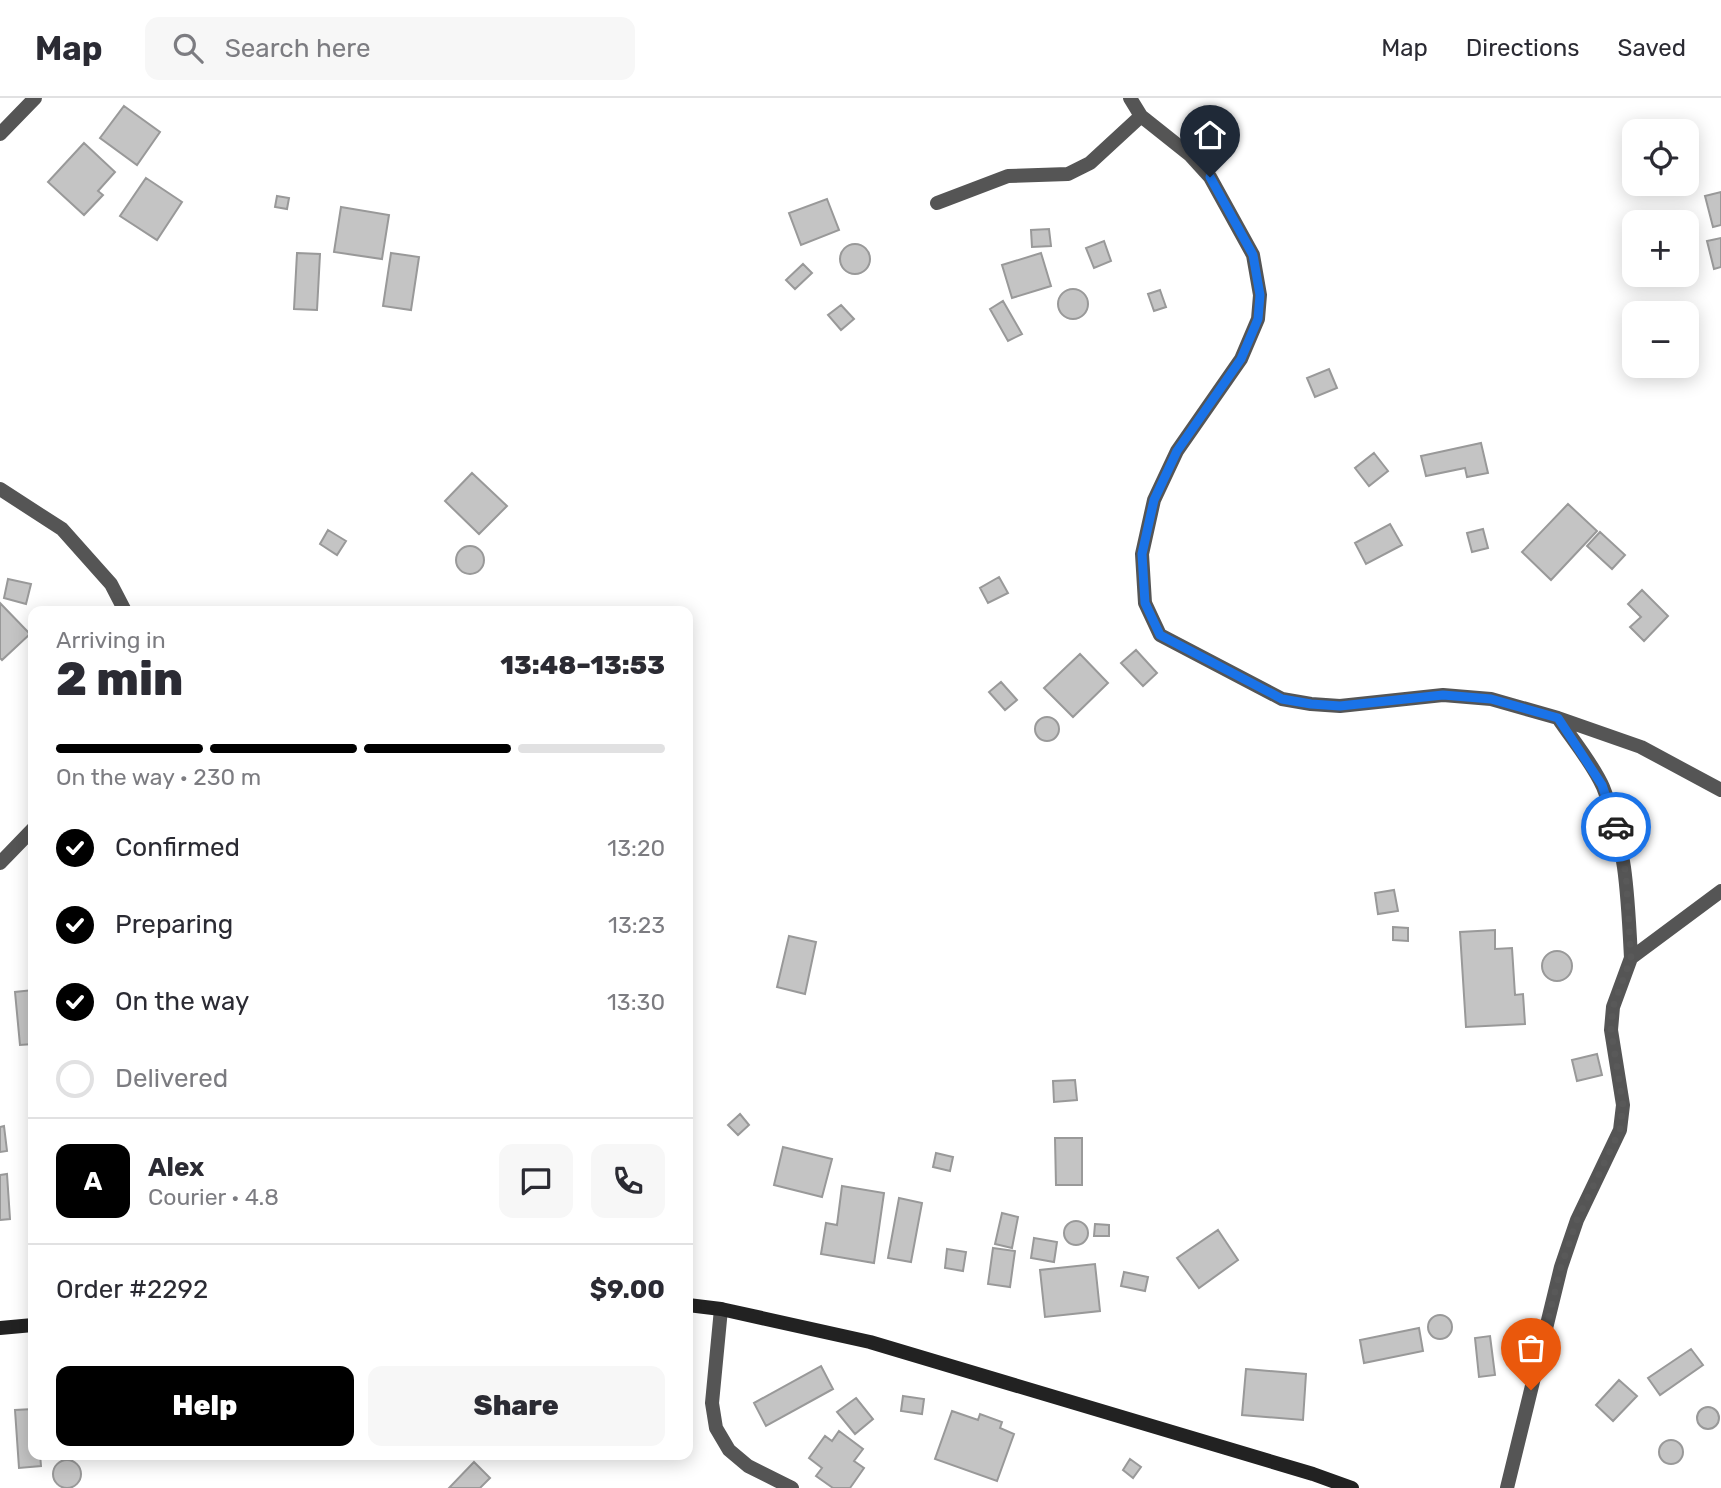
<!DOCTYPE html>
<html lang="en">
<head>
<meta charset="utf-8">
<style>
  body { margin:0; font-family:Rubik,sans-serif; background:#f7f7f7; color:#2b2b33; height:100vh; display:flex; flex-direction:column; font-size:26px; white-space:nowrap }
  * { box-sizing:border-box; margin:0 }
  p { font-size:23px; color:#7c7c81 }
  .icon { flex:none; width:38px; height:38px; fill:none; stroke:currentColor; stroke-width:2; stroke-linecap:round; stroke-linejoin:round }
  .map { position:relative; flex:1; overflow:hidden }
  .side { position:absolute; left:28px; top:508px; width:665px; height:854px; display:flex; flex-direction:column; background:#fff; border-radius:14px; box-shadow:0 4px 18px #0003 }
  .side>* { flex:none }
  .buttons { position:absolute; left:1622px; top:21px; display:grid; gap:14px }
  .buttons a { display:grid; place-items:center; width:77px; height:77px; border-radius:14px; background:#fff; box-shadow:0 4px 18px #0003; font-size:35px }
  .pin { position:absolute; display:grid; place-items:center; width:60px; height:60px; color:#fff; margin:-72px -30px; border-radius:50% 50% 50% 0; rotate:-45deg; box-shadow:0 0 7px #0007 }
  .pin .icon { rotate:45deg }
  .courier { position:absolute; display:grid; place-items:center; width:70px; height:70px; margin:-35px; border:5px solid #1a73e8; border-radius:50%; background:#fff; color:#222; box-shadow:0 2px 9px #0007 }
  .overview em { font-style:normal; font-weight:800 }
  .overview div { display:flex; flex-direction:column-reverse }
  .overview { display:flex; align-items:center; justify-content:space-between; height:119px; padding:0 28px }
  h1 { font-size:46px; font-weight:800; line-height:52px }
  .bar { display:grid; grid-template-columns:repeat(4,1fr); gap:10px 7px; align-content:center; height:84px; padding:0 28px }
  .bar i { height:9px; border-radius:5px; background:#e1e1e2 }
  .bar .selected { background:#000 }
  .bar p { grid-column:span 4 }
  .line { display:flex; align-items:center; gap:18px; padding:0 28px; border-top:2px solid #e1e1e2 }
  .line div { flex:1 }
  .round { display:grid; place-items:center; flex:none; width:74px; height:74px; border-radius:14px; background:#f7f7f7 }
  ol { padding:0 28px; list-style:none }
  li { display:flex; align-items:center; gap:21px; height:77px }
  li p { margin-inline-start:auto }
  li .icon { padding:7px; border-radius:50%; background:#000; color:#fff; stroke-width:4 }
  li:last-child { color:#7c7c81 }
  li i { width:38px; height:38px; border:4px solid #e1e1e2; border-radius:50% }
  .cta { display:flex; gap:14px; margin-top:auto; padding:14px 28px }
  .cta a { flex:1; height:80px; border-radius:14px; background:#000; color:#fff; font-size:28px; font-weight:800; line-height:80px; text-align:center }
  .cta a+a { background:#f7f7f7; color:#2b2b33 }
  header { display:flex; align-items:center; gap:42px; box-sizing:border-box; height:98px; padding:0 35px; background:#fff; border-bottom:2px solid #e1e1e2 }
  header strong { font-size:33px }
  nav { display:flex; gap:38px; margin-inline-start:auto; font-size:24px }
  .search { width:490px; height:63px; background:#f7f7f7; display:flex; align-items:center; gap:18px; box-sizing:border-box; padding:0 24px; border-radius:14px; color:#7c7c81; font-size:26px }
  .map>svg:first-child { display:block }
  .building { fill:#c4c4c4; stroke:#999; stroke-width:2 }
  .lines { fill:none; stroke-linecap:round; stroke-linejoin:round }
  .street { stroke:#555; stroke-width:14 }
  .secondary { stroke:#222; stroke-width:14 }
  .done { stroke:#595959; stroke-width:7; stroke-dasharray:0 12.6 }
  .route { stroke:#1a73e8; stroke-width:9 }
</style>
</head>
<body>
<header>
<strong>Map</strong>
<div class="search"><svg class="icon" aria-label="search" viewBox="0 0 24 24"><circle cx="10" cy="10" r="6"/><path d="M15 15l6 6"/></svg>Search here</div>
<nav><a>Map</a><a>Directions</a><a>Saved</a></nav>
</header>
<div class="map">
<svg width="1721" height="1390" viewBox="0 0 1721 1390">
  <rect width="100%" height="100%" fill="#fff"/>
  <path class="building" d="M124,8l36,26 -23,33 -37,-27z
    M84,45l31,29 -17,19 5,4 -19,20 -36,-33z
    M146,80l36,24 -25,38 -37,-24z
    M1721,94v33l-8,2 -8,-31z
    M277,98l12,2 -2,11 -12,-2z
    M827,101l12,31 -38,15 -12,-32z
    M341,109l48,8 -7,44 -48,-7z
    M1049,131l2,17 -19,1 -1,-17z
    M1721,140v29l-7,2 -7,-28z
    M1104,143l7,20 -17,7 -8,-20z
    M840 161a15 15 0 1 1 30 0a15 15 0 1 1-30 0Z
    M297,155l23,1 -3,56 -23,-1z
    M391,155l28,4 -8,53 -28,-4z
    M1041,155l10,33 -39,12 -10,-33z
    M803,166l9,9 -17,16 -9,-9z
    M1058 206a15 15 0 1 1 30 0a15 15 0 1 1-30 0Z
    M1160,192l6,17 -12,4 -6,-17z
    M1003,203l19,33 -14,7 -18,-32z
    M841,207l13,14 -13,11 -13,-15z
    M1329,271l8,19 -22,9 -8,-19z
    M1481,345l7,30 -21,4 -2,-9 -39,8 -5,-20z
    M1374,355l14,18 -19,15 -14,-18z
    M472,375l35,33 -28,28 -34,-33z
    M1568,406l29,27 -46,49 -29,-28z
    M1390,426l12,21 -36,19 -11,-21z
    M1483,431l5,19 -16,4 -5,-19z
    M328,432l18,11 -9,14 -17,-11z
    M1600,434l25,23 -13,14 -25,-23z
    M456 462a14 14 0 1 1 28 0a14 14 0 1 1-28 0Z
    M999,479l9,16 -20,10 -8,-15z
    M8,481l23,5 -5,20 -22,-6z
    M1642,492l26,26 -24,25 -14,-14 11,-10 -13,-13z
    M0,505l30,31 -28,26 -2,-2z
    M1136,552l21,23 -14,13 -22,-23z
    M1080,556l28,29 -35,34 -29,-29z
    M1001,584l16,18 -12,10 -16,-18z
    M1035 631a12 12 0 1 1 24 0a12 12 0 1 1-24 0Z
    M1394,792l4,21 -20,3 -3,-21z
    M1393,829l15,1v13l-15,-1z
    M1495,832v19l17,-1 3,47 8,-1 2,30 -59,3 -6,-95z
    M789,838l27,6 -11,52 -28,-7z
    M1542 868a15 15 0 1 1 30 0a15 15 0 1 1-30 0Z
    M33,892v54l-13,1 -5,-53z
    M1597,956l5,21 -25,6 -5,-21z
    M1075,982l2,20 -23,2 -1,-21z
    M740,1016l9,11 -11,10 -10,-10z
    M4,1028l3,25 -7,1v-25z
    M1055,1040h27v47h-26z
    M783,1049l49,12 -10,38 -48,-12z
    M936,1055l17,4 -3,14 -17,-4z
    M7,1076l3,45 -10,1v-45z
    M842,1088l42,7 -10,70 -53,-9 5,-31 11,2z
    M899,1100l23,5 -11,59 -23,-4z
    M1002,1115l16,4 -6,31 -17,-4z
    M1064 1135a12 12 0 1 1 24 0a12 12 0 1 1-24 0Z
    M1095,1126l14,1v11h-15z
    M1218,1132l20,30 -39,28 -22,-30z
    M1034,1140l23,4 -3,20 -23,-4z
    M993,1150l22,3 -5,36 -22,-3z
    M947,1151l19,3 -3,19 -18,-3z
    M1095,1166l5,47 -55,6 -5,-47z
    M1124,1174l24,5 -3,14 -24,-5z
    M1428 1229a12 12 0 1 1 24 0a12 12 0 1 1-24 0Z
    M1419,1230l4,23 -59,12 -4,-23z
    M1490,1238l5,39 -16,2 -4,-39z
    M1691,1251l12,16 -43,30 -12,-17z
    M821,1268l12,23 -67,37 -12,-23z
    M1246,1271l60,5 -3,46 -61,-5z
    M1619,1282l18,16 -24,25 -17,-16z
    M903,1298l21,3 -2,15 -21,-3z
    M856,1300l17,21 -18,15 -18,-22z
    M1697 1320a11 11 0 1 1 22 0a11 11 0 1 1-22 0Z
    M33,1311v45h7l1,12 -22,2 -4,-58z
    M952,1313l26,9 2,-6 22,8 -2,6 14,6 -17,47 -62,-22z
    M839,1333l24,18 -9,12 10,7 -14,20h-17l-17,-12 6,-8 -13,-10 16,-22 7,5z
    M1659 1354a12 12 0 1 1 24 0a12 12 0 1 1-24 0Z
    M1130,1361l11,8 -8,11 -10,-8z
    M53 1376a14 14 0 1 1 28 0a14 14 0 1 1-28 0Z
    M474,1364l16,16 -10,10h-31z"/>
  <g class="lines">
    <path class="street" d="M1130,0l11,18 49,39 20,22 43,78 7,40 -2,24 -17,40 -64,92 -23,49 -12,54 3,49 15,32 122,64 29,5 29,2 103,-11 48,4 67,19 83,29 80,43
      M0,36l35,-36
      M937,105l71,-27 60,-2 22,-11 51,-47
      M0,391l62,40 49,55 14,27
      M1558,620c14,21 35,46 45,69 23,54 25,113 28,171
      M0,765l33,-34
      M721,1211l-9,94 4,25 13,22 19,16 44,22
      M1507,1390l54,-221 16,-47 43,-90 3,-25 -12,-75 2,-23 18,-49 90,-67"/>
    <path class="secondary" d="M688,1207l33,4 149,33 443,132 39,14
      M0,1230l33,-3"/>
  </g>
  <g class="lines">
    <path class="done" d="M1531,1292l30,-123 16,-47 43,-90 3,-25 -12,-75 2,-23 18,-49 -5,-84 -10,-47"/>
    <path class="route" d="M1210,79l43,78 7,40 -2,24 -17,40 -64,92 -23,49 -12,54 3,49 15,32 122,64 29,5 29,2 103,-11 48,4 67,19 44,67 14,42"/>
  </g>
</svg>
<div class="buttons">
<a><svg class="icon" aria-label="locate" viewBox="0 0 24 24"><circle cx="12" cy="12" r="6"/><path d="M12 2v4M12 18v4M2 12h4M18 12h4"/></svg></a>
<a>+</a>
<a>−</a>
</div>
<div class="pin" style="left:1531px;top:1292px;background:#ea580c"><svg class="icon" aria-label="bag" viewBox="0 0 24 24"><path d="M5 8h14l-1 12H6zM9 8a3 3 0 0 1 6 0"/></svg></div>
<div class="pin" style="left:1210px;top:79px;background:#1f2937"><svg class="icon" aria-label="home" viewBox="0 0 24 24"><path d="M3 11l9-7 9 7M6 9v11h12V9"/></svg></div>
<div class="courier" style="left:1616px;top:729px"><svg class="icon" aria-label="car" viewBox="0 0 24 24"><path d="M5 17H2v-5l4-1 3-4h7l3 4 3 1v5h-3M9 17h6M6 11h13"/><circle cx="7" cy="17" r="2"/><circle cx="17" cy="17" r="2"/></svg></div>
<section class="side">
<div class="overview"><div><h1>2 min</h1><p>Arriving in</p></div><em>13:48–13:53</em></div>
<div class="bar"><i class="selected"></i><i class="selected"></i><i class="selected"></i><i></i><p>On the way · 230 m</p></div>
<ol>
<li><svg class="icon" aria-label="check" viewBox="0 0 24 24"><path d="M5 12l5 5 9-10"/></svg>Confirmed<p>13:20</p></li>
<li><svg class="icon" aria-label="check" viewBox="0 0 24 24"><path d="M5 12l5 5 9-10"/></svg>Preparing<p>13:23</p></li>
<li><svg class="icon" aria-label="check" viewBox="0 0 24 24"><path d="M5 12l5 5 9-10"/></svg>On the way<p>13:30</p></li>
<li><i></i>Delivered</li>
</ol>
<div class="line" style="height:126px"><b class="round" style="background:#000;color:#fff">A</b><div><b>Alex</b><p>Courier · 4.8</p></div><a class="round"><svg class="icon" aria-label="chat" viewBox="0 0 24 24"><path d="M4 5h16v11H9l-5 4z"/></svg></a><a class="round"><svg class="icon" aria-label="phone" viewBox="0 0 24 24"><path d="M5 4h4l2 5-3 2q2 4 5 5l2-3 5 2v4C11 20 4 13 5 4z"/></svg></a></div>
<div class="line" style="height:91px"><div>Order #2292</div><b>$9.00</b></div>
<div class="cta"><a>Help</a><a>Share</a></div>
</section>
</div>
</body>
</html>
